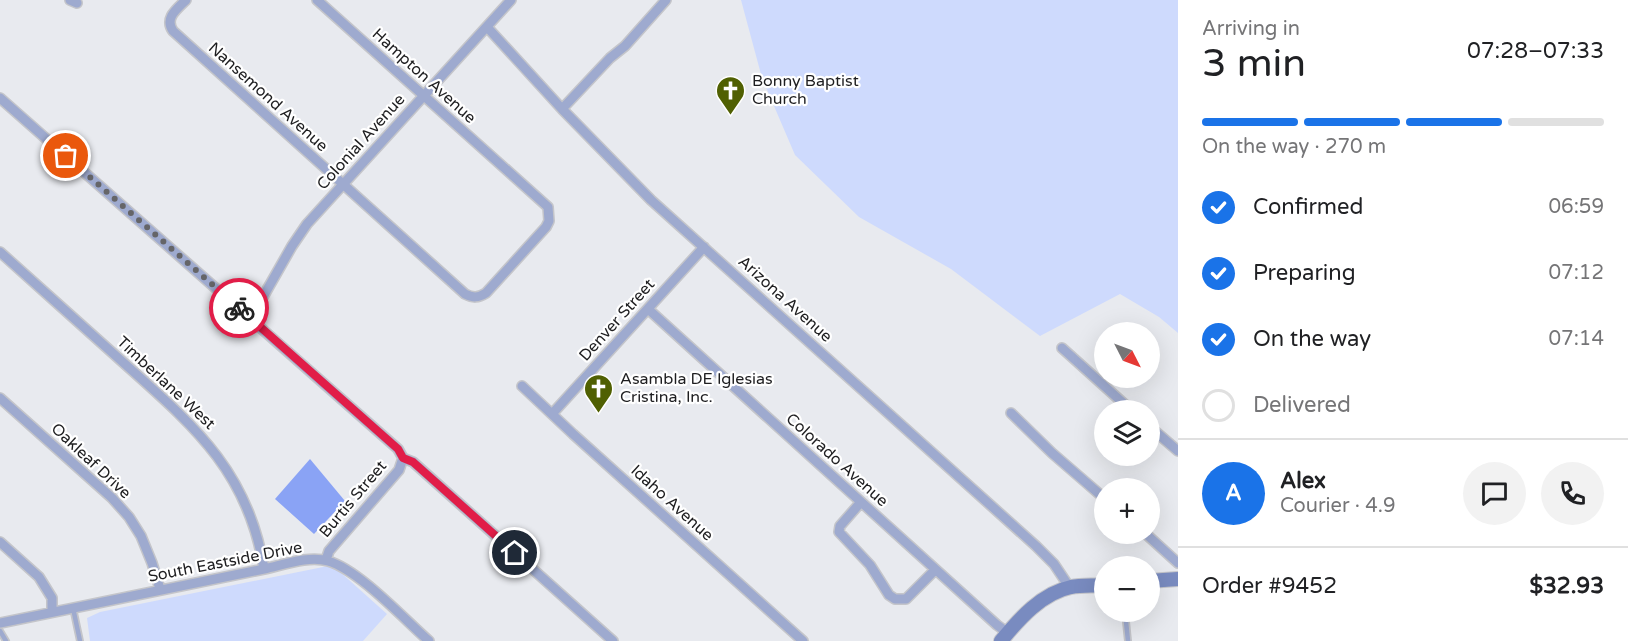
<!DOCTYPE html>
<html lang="en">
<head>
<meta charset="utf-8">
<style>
  body { margin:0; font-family:"Varela Round",sans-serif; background:#f2f2f2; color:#202124; height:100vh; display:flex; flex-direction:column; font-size:22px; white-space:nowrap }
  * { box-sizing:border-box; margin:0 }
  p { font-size:20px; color:#757577 }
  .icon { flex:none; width:33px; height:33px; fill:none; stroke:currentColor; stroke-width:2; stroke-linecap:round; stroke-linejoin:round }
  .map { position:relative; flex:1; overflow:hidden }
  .side { display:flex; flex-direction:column; background:#fff; width:450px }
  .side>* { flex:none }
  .needle { width:39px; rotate:132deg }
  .buttons { position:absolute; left:1094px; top:322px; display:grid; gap:12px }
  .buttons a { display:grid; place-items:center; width:66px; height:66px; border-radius:50%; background:#fff; box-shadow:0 6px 24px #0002; font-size:30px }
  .pin { position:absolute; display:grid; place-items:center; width:51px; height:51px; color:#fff; margin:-26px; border:3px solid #fff; border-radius:50%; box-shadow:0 2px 6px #0007 }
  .courier { position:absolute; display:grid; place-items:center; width:60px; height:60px; margin:-30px; border:4px solid #e11d48; border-radius:50%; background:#fff; color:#222; box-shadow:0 2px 8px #0007 }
  .headline em { font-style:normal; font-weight:600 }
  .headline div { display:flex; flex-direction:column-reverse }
  .headline { display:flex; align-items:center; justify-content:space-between; height:102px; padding:0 24px }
  h1 { font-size:39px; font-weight:600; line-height:45px }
  .bar { display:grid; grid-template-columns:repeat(4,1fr); gap:9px 6px; align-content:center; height:72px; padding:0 24px }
  .bar i { height:8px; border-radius:4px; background:#e0e0e0 }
  .bar .selected { background:#1a73e8 }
  .bar p { grid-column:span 4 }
  .line { display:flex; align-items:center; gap:15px; padding:0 24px; border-top:2px solid #e0e0e0 }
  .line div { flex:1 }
  .round { display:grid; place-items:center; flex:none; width:63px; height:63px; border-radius:32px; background:#f2f2f2 }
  ol { padding:0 24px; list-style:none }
  li { display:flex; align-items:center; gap:18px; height:66px }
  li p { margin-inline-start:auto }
  li .icon { padding:6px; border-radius:50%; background:#1a73e8; color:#fff; stroke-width:4 }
  li:last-child { color:#757577 }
  li i { width:33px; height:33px; border:3px solid #e0e0e0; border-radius:50% }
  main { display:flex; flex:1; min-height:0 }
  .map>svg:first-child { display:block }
  .green { fill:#cedafd }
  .water { fill:#8aa3f5 }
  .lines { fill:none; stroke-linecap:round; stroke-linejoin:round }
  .lane-casing { stroke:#c4c5ca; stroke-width:8 }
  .street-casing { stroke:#c4c5ca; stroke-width:12 }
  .secondary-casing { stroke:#c4c5ca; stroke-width:16 }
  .lane { stroke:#9eaacf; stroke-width:4.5 }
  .street { stroke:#9eaacf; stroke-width:9 }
  .secondary { stroke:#798bc0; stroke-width:14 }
  .done { stroke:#656568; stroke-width:6; stroke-dasharray:0 10.8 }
  .route { stroke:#e11d48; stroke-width:8 }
  .labels { text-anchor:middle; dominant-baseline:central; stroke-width:4.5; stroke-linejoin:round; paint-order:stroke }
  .street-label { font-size:16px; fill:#1e1e20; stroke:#fff }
  .poi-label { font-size:16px; fill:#1e1e20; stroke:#fff; text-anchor:start }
</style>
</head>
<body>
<main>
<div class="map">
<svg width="1178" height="641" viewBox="0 0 1178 641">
  <rect width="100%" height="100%" fill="#e8eaef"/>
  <path class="green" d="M741,0h437v333l-19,-16 -39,-23 -80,42 -89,-67 -92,-52 -64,-62 -33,-77z
    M328,566l11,5 48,43 -24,27h-273l-3,-23 13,-6z"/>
  <path class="water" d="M310,459l35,42 -31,33 -39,-35z"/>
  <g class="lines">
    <defs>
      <path id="lane" d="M73,608l7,33
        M1125,612l3,29
        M0,631l6,10"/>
      <path id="street" d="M70,0l7,3
        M186,0c-9,9 -22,18 -13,31l292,263c8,4 13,4 21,-1l60,-66 3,-6 -1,-14 -231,-207
        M487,27l75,82 89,91 385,346 18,18 16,24
        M0,98l398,351 5,9 10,4 200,179
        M562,109l48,-51 15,-12 41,-46
        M0,252c39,35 77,69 116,104 72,65 132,111 148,213
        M648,309l349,316 11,8
        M251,318l41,-72 15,-22 204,-224
        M1062,348l70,63
        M522,386l51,48 230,207
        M0,398l112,100 17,19 12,19 11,27 8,26
        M1011,413l41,40 52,45
        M552,414l152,-167
        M1149,426l29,25
        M861,502l-21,24 -1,6 31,33 19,30 6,4h11l29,-29
        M1146,534l32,29
        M0,542l39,35 13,21v14
        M326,560l3,-9 70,-81 4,-12
        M0,623l264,-54c19,-4 45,-14 64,-8 31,9 76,58 101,80"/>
      <path id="secondary" d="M1149,581l29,-2
        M1001,641c18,-22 41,-48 70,-54 11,-2 22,-1 33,-2"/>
    </defs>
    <use href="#lane" class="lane-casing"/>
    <use href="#street" class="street-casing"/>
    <use href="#secondary" class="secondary-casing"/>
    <use href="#lane" class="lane"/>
    <use href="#street" class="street"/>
    <use href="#secondary" class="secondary"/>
  </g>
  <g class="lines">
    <path class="done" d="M66,156l173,152"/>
    <path class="route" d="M239,308l159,141 5,9 10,4 102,91"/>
  </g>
  <defs>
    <symbol id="church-pin" viewBox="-11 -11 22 30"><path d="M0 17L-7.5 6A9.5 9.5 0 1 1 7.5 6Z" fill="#506002" stroke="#fff"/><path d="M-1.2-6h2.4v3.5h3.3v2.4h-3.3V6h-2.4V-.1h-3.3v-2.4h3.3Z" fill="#fff"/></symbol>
  </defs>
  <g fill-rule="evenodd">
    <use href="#church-pin" x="714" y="74" width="33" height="45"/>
    <use href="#church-pin" x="582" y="372" width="33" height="45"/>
  </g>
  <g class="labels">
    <g class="street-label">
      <text transform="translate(424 76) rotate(42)">Hampton Avenue</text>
      <text transform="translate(268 97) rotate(42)">Nansemond Avenue</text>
      <text transform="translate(361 142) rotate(-48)">Colonial Avenue</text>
      <text transform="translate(785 299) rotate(42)">Arizona Avenue</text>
      <text transform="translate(617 320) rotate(-48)">Denver Street</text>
      <text transform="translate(166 383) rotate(43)">Timberlane West</text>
      <text transform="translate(837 460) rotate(42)">Colorado Avenue</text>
      <text transform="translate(91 461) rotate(43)">Oakleaf Drive</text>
      <text transform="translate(353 499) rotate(-50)">Burtis Street</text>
      <text transform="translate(672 503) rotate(42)">Idaho Avenue</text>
      <text transform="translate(225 562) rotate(-11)">South Eastside Drive</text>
    </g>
    <g class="poi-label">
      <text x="752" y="81">Bonny Baptist<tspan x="752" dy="18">Church</tspan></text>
      <text x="620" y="379">Asambla DE Iglesias<tspan x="620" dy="18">Cristina, Inc.</tspan></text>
    </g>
  </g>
</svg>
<div class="buttons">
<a><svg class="needle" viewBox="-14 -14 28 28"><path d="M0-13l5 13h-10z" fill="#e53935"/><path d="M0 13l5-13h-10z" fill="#757577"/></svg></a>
<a><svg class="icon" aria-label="layers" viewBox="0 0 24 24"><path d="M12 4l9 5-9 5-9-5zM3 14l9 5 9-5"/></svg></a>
<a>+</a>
<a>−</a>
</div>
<div class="pin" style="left:66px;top:156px;background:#ea580c"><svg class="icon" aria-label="bag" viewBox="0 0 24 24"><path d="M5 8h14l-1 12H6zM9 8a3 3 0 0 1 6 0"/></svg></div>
<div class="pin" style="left:515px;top:553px;background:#1f2937"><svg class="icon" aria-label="home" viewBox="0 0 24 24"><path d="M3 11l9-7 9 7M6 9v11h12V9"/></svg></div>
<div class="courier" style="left:239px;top:308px"><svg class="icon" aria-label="bike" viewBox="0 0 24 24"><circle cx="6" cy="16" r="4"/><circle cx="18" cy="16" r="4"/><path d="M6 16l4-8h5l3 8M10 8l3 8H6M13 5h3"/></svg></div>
</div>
<section class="side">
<div class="headline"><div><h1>3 min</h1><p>Arriving in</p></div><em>07:28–07:33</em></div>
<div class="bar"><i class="selected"></i><i class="selected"></i><i class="selected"></i><i></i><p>On the way · 270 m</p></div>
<ol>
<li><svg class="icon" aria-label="check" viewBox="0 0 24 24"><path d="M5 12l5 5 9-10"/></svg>Confirmed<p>06:59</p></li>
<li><svg class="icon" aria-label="check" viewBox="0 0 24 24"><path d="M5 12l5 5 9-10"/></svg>Preparing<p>07:12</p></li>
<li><svg class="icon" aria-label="check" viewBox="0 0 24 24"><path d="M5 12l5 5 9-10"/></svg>On the way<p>07:14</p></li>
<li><i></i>Delivered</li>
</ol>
<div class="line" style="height:108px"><b class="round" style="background:#1a73e8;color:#fff">A</b><div><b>Alex</b><p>Courier · 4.9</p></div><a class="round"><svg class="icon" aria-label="chat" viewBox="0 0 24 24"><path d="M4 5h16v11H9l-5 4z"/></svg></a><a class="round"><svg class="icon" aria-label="phone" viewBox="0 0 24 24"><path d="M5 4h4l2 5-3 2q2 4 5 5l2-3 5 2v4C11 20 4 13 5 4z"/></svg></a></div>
<div class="line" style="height:78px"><div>Order #9452</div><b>$32.93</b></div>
</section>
</main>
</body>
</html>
